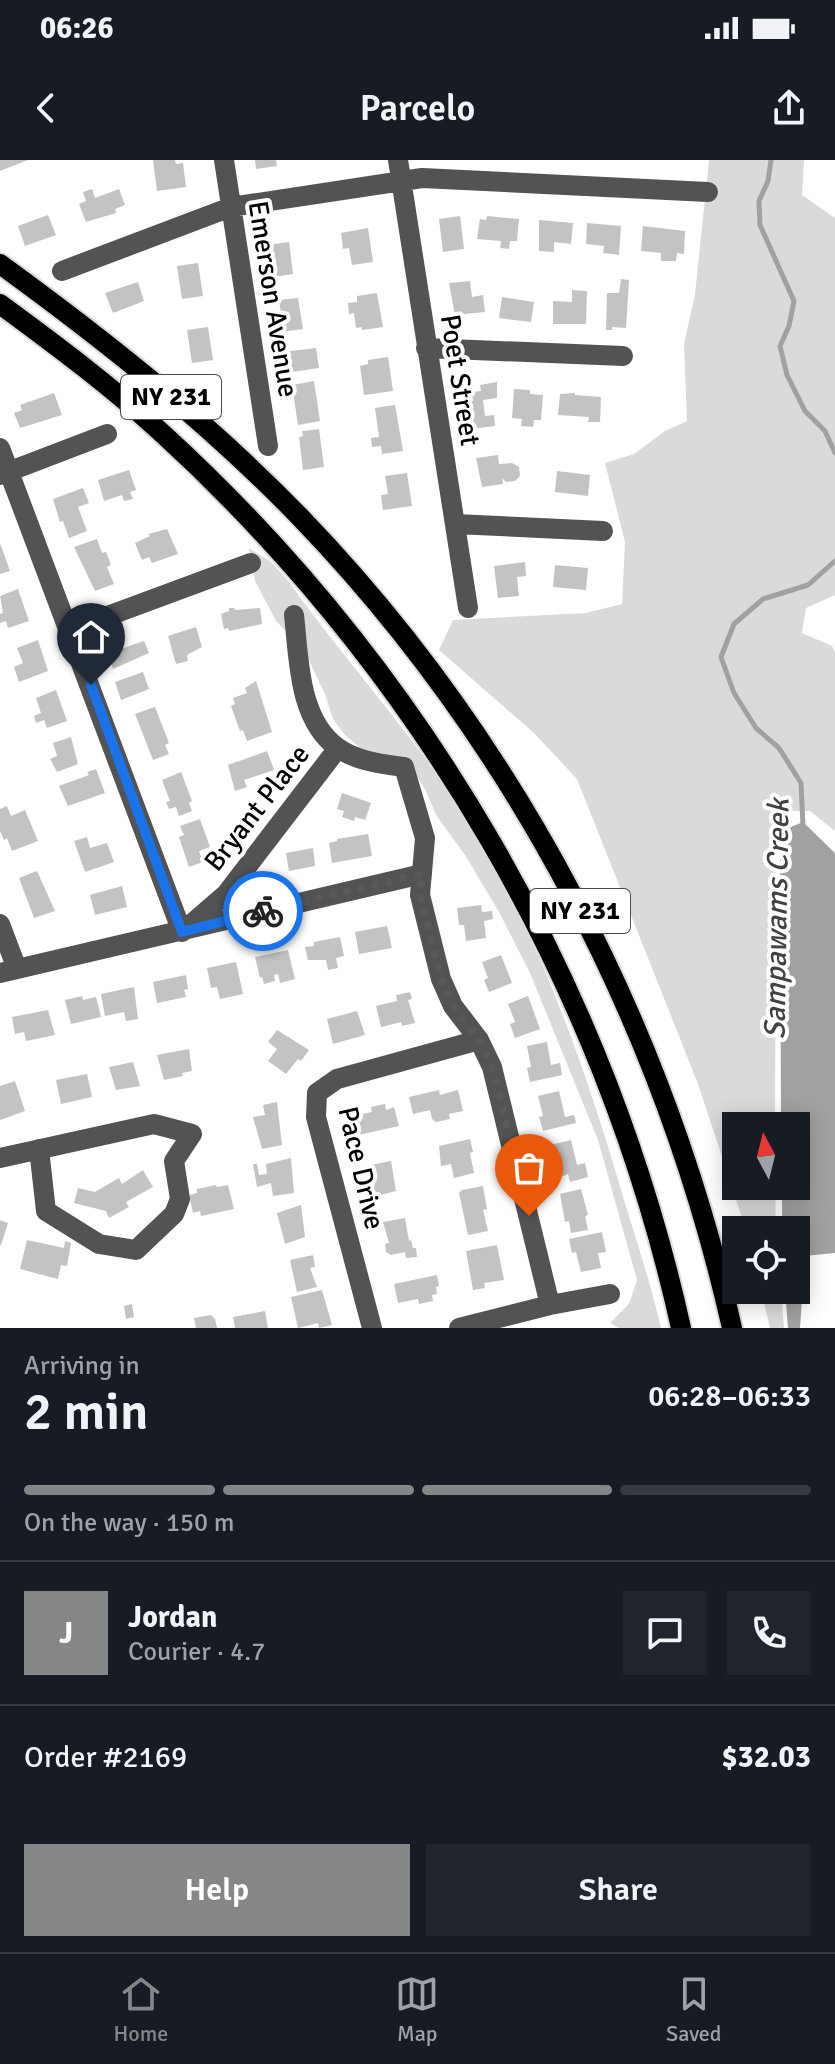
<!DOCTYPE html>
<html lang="en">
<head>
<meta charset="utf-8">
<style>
  body { margin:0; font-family:Signika,sans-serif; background:#20242c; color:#f1f3f6; height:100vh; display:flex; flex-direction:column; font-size:30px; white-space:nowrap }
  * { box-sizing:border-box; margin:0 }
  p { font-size:26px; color:#9ea1a6 }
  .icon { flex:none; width:44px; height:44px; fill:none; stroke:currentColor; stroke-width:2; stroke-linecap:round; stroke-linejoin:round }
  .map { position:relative; height:1168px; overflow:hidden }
  .details { display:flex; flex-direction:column; background:#171b24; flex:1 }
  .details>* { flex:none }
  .needle { width:52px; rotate:353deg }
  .buttons { position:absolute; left:722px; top:952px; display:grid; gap:16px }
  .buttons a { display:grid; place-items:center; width:88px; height:88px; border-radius:0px; background:#171b24; box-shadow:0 4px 20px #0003; font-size:40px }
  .pin { position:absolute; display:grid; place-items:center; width:68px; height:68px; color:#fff; margin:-82px -34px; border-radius:50% 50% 50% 0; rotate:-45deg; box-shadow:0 0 8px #0007 }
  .pin .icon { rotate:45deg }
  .courier { position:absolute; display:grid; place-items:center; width:80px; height:80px; margin:-40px; border:6px solid #1a73e8; border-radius:50%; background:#fff; color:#222; box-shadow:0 2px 10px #0007 }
  .headline em { font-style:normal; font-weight:600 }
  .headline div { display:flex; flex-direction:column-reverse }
  .headline { display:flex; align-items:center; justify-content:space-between; height:136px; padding:0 24px }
  h1 { font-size:52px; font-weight:600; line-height:60px }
  .bar { display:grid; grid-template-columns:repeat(4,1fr); gap:12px 8px; align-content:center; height:96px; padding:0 24px }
  .bar i { height:10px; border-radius:6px; background:#363941 }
  .bar .on { background:#858687 }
  .bar p { grid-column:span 4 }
  .line { display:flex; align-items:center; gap:20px; padding:0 24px; border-top:2px solid #363941 }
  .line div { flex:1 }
  .round { display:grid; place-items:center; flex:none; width:84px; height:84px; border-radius:0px; background:#20242c }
  .button { display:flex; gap:16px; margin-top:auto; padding:16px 24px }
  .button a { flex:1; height:92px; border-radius:0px; background:#858687; color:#fff; font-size:32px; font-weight:600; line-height:92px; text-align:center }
  .button a+a { background:#20242c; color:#f1f3f6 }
  .status { display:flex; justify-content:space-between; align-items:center; height:56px; padding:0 40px; background:#171b24; direction:ltr }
  .status svg { height:22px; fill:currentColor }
  header { display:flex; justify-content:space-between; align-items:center; height:104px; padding:0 24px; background:#171b24; font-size:36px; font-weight:600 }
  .tab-bar { display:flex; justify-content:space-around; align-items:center; height:112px; border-top:2px solid #363941; background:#171b24; font-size:22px; color:#9ea1a6 }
  .tab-bar a { display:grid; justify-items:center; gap:4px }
  .tab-bar .on { color:#858687 }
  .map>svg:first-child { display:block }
  .green { fill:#dadada }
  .water { fill:#a1a1a1 }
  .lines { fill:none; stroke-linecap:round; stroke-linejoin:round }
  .stream { stroke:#a1a1a1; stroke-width:5 }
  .building { fill:#c3c3c3 }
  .major-casing { stroke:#dbdbdb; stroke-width:24 }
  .minor { stroke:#535353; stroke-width:20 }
  .major { stroke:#000; stroke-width:20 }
  .done { stroke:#595959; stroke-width:8; stroke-dasharray:0 14.4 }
  .route { stroke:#1a73e8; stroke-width:10 }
  .labels { text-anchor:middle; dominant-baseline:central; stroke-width:8; stroke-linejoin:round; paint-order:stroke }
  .shield { fill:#fff; stroke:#4c4c4c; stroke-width:2 }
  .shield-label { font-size:26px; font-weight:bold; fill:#000 }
  .street-label { font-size:28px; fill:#000; stroke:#fff }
  .water-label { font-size:30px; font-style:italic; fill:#424242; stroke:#fff }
</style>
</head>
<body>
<div class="status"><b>06:26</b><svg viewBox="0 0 49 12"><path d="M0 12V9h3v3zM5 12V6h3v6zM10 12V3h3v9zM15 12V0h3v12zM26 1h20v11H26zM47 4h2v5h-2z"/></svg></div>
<header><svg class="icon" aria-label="back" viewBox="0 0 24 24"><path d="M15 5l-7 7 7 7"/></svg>Parcelo<svg class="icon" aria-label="share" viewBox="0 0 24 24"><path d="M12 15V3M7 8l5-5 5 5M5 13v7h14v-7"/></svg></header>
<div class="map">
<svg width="835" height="1168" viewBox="0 0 835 1168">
  <rect width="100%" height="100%" fill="#fff"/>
  <path class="green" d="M709,0h95l-2,35 33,23v377l-29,13 -4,25 30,13 3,6v179l-25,-20h-27l-7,14 -1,301h-39v60h39l1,44h-30l-48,-146 -121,-305 -44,-47 -94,-82 14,-30 133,-7 36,-9 3,-62 -20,-79 29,-9 31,-23 22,-10 -3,-77 11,-50z
    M249,388l22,14 15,16c61,86 133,162 188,253 69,114 113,242 150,369 13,42 27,85 37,128h-42l-9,-5 19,-19 8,-24 -39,-140 -68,-167 -31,-61 -34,-57 -29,-40 -10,-24 -13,-21 -47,-17 -21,-18 -12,-16 -8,-25 -21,-44 -28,-29 -21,-40z
    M761,1130h20l3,38h-14z"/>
  <path class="water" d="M803,662l32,31v400l-30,3 -5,72h-12l-3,-38h11v-60h-14v-44h14v-60h-15l-1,-279 8,-19z"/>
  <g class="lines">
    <path class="stream" d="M771,0l-3,21 -9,20 1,24 34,76 -5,25 -9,20 7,29 18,36 20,20 10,22
      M803,666l-2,-43 -22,-35 -23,-20 -22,-35 -13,-36 13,-33 29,-25 45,-14 27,-24"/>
  </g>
  <path class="building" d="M0,0h28l-28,11z
    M153,0h22l1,4 7,-1 3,24 -29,4z
    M255,0h21l1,6 -21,3z
    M92,29l3,9 24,-9 6,16 -10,4 1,4 -30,9 -7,-18 7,-3 -3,-9z
    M48,55l8,20 -31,11 -7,-20z
    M460,56l4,33 -21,3 -4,-33z
    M487,56l32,3 -2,22h-7l-1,8 -9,-1 1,-7 -24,-2 3,-20 6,1z
    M539,60l34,3 -2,21 -17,-2v10l-15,-1z
    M587,63l34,3 -2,29 -16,-2 1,-7 -18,-2z
    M643,66l42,5 -1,23 -7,-1 -1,8h-15v-8l-20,-2z
    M368,68l5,34 -21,3 -3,-17 -6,1 -2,-16z
    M289,82l4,32 -21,3 -4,-32z
    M198,103l5,33 -21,3 -5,-33z
    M621,119l8,1 -3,48 -14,-1v3h-6l1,-37h12z
    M470,121l2,16 11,-2 2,17 -30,3 -6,-32z
    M138,122l6,19 -31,12 -8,-20z
    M572,130l15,1 -1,33h-33v-23l19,1z
    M377,133l6,34 -21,3v-3l-6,1 -2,-15 -5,1 -1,-11 9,-1v-6z
    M502,137l32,5 -3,20 -32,-4z
    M298,138l5,31 -22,3 -3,-18h3l-2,-14z
    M208,167l5,33 -21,3 -5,-33z
    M316,188l3,20 -34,5 -2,-21z
    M388,197l5,34 -29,4 -4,-29 8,-2v-4z
    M314,221l6,40 -22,4 -6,-40z
    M497,222v16l-14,2 2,16 9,-1 1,11 -32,4 -3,-27 13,-2 -1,-9 9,-1 -1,-6z
    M514,229l16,1v4l13,1 -2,25h-7l-1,7 -12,-1 1,-7 -10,-1z
    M54,233l8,22 -42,13 -6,-15 8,-3 -2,-5z
    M575,233v2l26,2 -1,25h-12l1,-5 -31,-2 2,-21z
    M395,245l8,46 -21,3 -1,-8 -9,1 -1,-9 8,-1 -4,-29z
    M319,269l5,38 -21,3 -4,-33 4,-1 -1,-5z
    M498,295l1,9 13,-1 7,4 1,9 -5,5 -9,1 -4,-4 1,6 -21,3 -6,-29z
    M129,310l7,20 -6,2 3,7 -9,2 -2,-6 -18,6 -6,-21z
    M557,311l33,4 -2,21 -33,-4z
    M407,313l5,33 -29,4 -2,-15 7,-1 -3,-18z
    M83,328l6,15 -11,4 9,24 -18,7 -6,-17 -3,1 -7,-23z
    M167,369l11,25 -26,9 -3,-6 -7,3 -7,-17 15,-7 -2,-2z
    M97,379l5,14 4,-1 5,13 -4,2 7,17 -19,7 -21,-44z
    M0,383l10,28 -10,3z
    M525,402l1,14 -9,1 2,19 -21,2 -4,-32z
    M555,405l33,3 -2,22 -33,-3z
    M18,429l11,32 -21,7 -2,-7 -6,2v-9l3,-1 -3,-17z
    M229,448h5l1,2 25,-2 2,16 -33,7 -1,-3 -4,1 -3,-15 8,-3z
    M196,467l6,20 -15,8 1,6 -12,3 -8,-28z
    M38,480l10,31 -29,11 -5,-15 9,-4 -6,-15z
    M144,481l5,12 -36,16 -5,-15 9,-6 1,2z
    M143,512l6,17 -28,11 -6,-18z
    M256,521l16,51 -25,9 -4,-11 -3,1 -9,-25 4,-2 -2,-6 14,-5 -2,-5z
    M56,530l11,31 -20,7 -3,-8 -8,3 -2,-7 7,-3 -5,-15z
    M155,547l14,36 -4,2 4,9 -16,6 -18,-46z
    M71,577l7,27 -21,8 -7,-13 7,-3 -4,-13z
    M267,591l7,19 -30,10 3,7 -12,4 -7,-26z
    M96,609l9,24 -37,13 -9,-20 30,-11 -2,-3z
    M181,612l11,29 -3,2 3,8 -13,5 -3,-9 -7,2 -3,-7 4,-1 -8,-21z
    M342,633l29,10 -6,17 -10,-3 -1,4 -12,-4 2,-6 -7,-2z
    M7,646l4,10 14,-6 13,31 -26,10 -5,-13 -3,2 -4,-9v-22z
    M200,659l10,28 -11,4 4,11 -14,5 -10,-30 5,-2 -4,-9z
    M368,674l4,22 -40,7 -3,-20 8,-2v-2z
    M87,677l3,11 17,-5 7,19 -29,10 -11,-31z
    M313,688l2,18 -26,5 -3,-18z
    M37,711l18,40 -21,7 -15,-40z
    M122,726l5,21 -32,8 -5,-20z
    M481,745l1,7 10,-1 1,8 -9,2 2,17 -20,3 -2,-16h-5l-2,-17z
    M387,766l5,22 -33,6 -4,-22z
    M340,777l4,19 -8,2 2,10 -10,2 -2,-10h-18l-3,-13 9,-1v-4z
    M288,790l7,29 -15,4 -2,-9 -4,1 1,6 -11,3 -2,-7 -2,1 -5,-21z
    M501,795l11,28 -23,9 -5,-12 4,-2 -6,-16z
    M236,802l7,32 -23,5 -3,-12 -6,1 -4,-20z
    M186,815l2,14 -4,1 2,7 -29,6 -4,-21z
    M134,827l4,32 -12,2 -2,-9 -19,4 -4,-22z
    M410,832l2,7 -4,1 7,23 -13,3 -1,-4 -20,5 -5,-21 21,-5 -1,-6z
    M82,836l1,4 13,-3 5,20 -30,7 -6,-24z
    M528,836l12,33 -25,9 -5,-14 5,-2 -7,-18z
    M48,850l7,25 -29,6 -2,-9 -9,2 -3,-17z
    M357,851l8,24 -32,9 -6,-25z
    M277,870l32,20 -8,11 -3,-2 -12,15 -18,-13 9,-12 -9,-7z
    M547,882l4,23 9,-2 2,12 -32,7 -3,-14 4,-1 -4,-21z
    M189,889l3,22 -10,2 1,3 -19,4 -7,-25z
    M133,902l7,24 -24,4 -7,-23z
    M87,914l5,23 -31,7 -5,-24z
    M15,921l10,30 -25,9v-34z
    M439,930l1,5 18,-5 5,21 -14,3 1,5 -14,3 -4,-3 -2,-9 -17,4 -4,-17z
    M559,931l6,26 9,-2 2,8 -33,8 -4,-14 4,-1 -5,-20z
    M277,942l5,43 -20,4 -9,-32 12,-2 -2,-10z
    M385,944l1,6 8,-3 5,19 -41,9 -5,-19 19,-4 -1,-5z
    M470,979l3,13 -3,1 4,20 -20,5 -3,-14 -10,2 -2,-20z
    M571,980l6,25 8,-2 3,14 -18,5 -2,-8 -14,6 -2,-15 2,-1 -4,-19z
    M291,998l3,35 -21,3 -2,-13 -14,4 -4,-23h4l2,11 8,-1 -1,-10z
    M391,1001l5,30 -23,6 -2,-11 4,-1 -4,-20z
    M143,1010l10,17 -27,15 3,5 -20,11 -3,-7 -32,-8 4,-15 17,4 24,-14 3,6z
    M216,1025l1,2 11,-2 6,24 -33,7 -1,-5 -7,2 -4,-18 8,-2v-4z
    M483,1026l4,23 -4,1 5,21 -20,4 -9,-42 3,-3z
    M581,1029l7,26 -3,1 3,14 -17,3 -2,-12 -4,1 -5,-28z
    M301,1045l4,32 -20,7 -8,-31z
    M405,1058l4,23 2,-1 2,8h3l1,9 -11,1 -1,-6 -14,3 -5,-3 -1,-8 4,-1 -6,-21z
    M0,1060l8,3 -7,22h-1z
    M602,1072l4,20 -8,1 3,15 -20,4 -5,-20 -4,1 -3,-14z
    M27,1080l37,8 1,-7 6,2 -4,23 -6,-1 -3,14 -38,-10z
    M497,1085l7,35 -20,3 1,5 -12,2 -7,-39z
    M313,1095l2,12 -5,1 7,19 -20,5 -7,-32z
    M437,1115l2,11 -3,1 1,7 -5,1 1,6 -14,3 -1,-5 -20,4 -4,-19z
    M322,1130l10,35 -13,3 -1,-5 -20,5 -7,-31z
    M132,1144l2,13 -8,2 -2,-13z
    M265,1151l3,17h-33l-2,-11z
    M211,1155l4,4 2,9h-21l-2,-10z"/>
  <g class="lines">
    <defs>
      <path id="major" d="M0,104c106,77 208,158 300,253 215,223 364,509 432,811
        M0,144c56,41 112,83 163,130 259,237 442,551 518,894"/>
    </defs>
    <use href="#major" class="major-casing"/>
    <path class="minor" d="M224,0l44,286
      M398,0l70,448
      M62,111l169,-64 191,-29 286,14
      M426,188l197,8
      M0,288l182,484 44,-38 112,-146
      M0,315l107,-41
      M455,364l148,7
      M294,455c5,43 4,105 44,133 18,13 44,16 66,19l21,71 -5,57 21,84 12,27 26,34 13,27 58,238
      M70,470l181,-67
      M0,764l17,45
      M0,813l422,-99
      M0,998l154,-34 38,10 -18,27 6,38 -6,15 -38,36 -37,-6 -53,-33 -7,-62
      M372,1168l-56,-211 1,-24 20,-14 142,-39
      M459,1168l91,-23 60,-11"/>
    <use href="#major" class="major"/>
  </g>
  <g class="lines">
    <path class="done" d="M263,751l159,-37 -2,21 21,84 12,27 26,34 13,27 37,149"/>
    <path class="route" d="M91,525l91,247 81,-21"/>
  </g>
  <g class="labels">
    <g class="shield">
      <rect x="121" y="215" width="100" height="44" rx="6"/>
      <rect x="530" y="729" width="100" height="44" rx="6"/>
    </g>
    <g class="shield-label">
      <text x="171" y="237">NY 231</text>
      <text x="580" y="751">NY 231</text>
    </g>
    <g class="street-label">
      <text transform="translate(273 139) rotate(81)">Emerson Avenue</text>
      <text transform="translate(460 220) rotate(81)">Poet Street</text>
      <text transform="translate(257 648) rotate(-52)">Bryant Place</text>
      <text transform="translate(361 1008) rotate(77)">Pace Drive</text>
    </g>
    <g class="water-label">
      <text transform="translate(777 759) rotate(-89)">Sampawams Creek</text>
    </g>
  </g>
</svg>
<div class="buttons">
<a><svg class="needle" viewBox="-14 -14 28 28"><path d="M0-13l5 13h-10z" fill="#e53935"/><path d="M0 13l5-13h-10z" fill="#9ea1a6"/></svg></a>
<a><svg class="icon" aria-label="locate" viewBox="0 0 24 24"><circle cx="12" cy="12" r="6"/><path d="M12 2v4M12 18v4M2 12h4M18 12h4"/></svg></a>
</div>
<div class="pin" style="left:529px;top:1056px;background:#ea580c"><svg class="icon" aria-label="bag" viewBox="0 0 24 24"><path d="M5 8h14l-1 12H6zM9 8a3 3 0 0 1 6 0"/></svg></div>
<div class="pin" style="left:91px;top:525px;background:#1f2937"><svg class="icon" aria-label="home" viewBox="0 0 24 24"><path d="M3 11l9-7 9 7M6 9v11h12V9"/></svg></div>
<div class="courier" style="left:263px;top:751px"><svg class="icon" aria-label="bike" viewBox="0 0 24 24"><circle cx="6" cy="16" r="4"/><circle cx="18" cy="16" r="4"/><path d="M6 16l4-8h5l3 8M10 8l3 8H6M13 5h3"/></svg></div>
</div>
<section class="details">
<div class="headline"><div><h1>2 min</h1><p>Arriving in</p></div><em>06:28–06:33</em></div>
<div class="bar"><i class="on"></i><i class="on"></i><i class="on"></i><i></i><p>On the way · 150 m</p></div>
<div class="line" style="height:144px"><b class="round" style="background:#858687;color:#fff">J</b><div><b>Jordan</b><p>Courier · 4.7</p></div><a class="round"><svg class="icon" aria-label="chat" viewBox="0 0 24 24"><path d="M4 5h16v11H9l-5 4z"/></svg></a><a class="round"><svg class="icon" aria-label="phone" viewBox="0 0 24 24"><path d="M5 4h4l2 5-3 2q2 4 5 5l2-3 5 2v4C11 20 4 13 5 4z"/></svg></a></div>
<div class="line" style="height:104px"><div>Order #2169</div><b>$32.03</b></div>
<div class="button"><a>Help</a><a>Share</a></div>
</section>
<nav class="tab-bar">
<a class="on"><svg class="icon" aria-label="home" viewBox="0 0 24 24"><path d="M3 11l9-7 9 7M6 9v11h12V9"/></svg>Home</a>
<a><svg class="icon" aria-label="map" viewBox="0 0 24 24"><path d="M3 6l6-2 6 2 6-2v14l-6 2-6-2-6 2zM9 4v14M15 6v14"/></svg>Map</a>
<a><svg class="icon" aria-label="saved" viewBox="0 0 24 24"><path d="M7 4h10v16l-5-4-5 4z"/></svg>Saved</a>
</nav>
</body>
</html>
